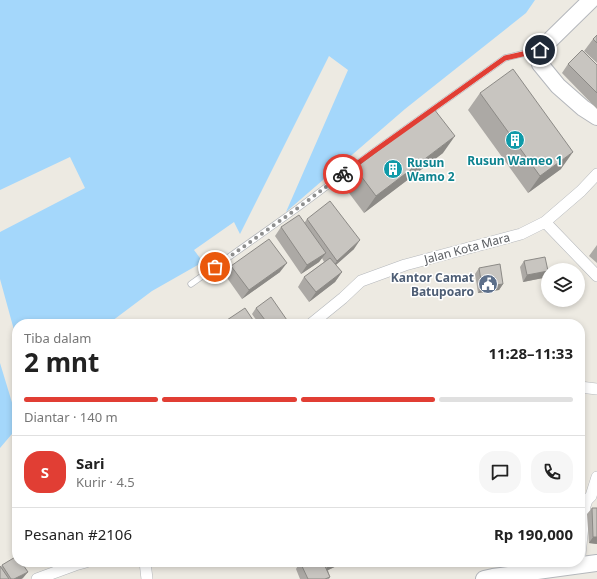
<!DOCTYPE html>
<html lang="id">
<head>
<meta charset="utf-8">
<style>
  body { margin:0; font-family:"Noto Sans",sans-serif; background:#f6f6f6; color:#222; height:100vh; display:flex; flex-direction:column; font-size:15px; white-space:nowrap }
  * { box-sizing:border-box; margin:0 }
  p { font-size:13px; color:#767676 }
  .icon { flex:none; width:22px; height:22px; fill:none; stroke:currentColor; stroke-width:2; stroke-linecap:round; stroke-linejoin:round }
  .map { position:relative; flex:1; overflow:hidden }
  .panel { position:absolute; left:12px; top:319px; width:573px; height:248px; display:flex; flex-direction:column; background:#fff; border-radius:16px; box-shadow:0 2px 6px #0003 }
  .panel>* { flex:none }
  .fabs { position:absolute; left:541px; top:263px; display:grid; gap:8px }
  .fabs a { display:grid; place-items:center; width:44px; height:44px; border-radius:50%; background:#fff; box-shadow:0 2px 6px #0003; font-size:20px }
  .pin { position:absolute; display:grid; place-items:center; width:34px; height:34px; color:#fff; margin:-17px; border:2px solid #fff; border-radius:50%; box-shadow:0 1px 4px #0007 }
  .courier { position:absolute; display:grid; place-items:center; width:40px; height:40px; margin:-20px; border:3px solid #e13e34; border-radius:50%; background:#fff; color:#222; box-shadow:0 1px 5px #0007 }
  .headline em { font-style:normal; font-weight:700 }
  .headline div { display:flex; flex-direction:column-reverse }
  .headline { display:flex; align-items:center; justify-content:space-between; height:68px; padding:0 12px }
  h1 { font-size:26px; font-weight:700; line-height:30px }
  .bar { display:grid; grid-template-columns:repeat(4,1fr); gap:6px 4px; align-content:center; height:48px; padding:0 12px }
  .bar i { height:5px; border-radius:3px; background:#e0e0e0 }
  .bar .on { background:#e13e34 }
  .bar p { grid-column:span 4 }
  .line { display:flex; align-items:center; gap:10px; padding:0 12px; border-top:1px solid #e0e0e0 }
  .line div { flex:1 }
  .round { display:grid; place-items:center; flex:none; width:42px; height:42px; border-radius:16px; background:#f6f6f6 }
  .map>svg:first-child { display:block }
  .water { fill:#a4d7fb }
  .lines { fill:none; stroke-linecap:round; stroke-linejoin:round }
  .lane-casing { stroke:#b5b8bc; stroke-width:7 }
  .street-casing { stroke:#b5b8bc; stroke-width:12 }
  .secondary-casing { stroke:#b4b7bc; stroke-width:18 }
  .lane { stroke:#fff; stroke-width:5.5 }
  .street { stroke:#fff; stroke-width:11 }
  .secondary { stroke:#fff; stroke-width:16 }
  .wall { fill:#aca9a5 }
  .shaded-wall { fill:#8c8a86 }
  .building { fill:#c8c5c0; stroke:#8c8a86 }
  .done { stroke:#8e8f8f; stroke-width:4; stroke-dasharray:0 7.2 }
  .route { stroke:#e13e34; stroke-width:5 }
  .labels { text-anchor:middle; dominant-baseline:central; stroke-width:3; stroke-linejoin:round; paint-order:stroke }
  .culture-label { font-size:12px; font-weight:bold; fill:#0d838f; stroke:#fff }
  .street-label { font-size:12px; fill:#5b5e62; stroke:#fff }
  .service-label { font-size:12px; font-weight:bold; fill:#4e5e75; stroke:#fff; text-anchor:end }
</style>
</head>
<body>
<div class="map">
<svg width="597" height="579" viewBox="0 0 597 579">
  <rect width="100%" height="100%" fill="#edeae2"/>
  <path class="water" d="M0,0h535l-9,13 -121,96 -119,103 62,-142 -19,-14 -89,178 -6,-12 -40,28 9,12 -51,29 -44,33h-91v17l-17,-62v-47l85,-44 -15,-31 -70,33z
    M0,363l17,56v9l-17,20z"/>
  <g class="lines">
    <defs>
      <path id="lane" d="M191,284l107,-76 75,-56 132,-94 33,-8"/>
      <path id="street" d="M545,222l52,54
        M311,324l32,-26 18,-17 44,-16 116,-31 24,-12 36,-31 16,-17
        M580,387l17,2
        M580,555l5,-49 2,-6 4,-4 6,-19
        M145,562l2,17
        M37,579l38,-14 11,-3"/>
      <path id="secondary" d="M591,0l-51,50 -2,7 2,7 18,22 25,22 14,9
        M484,579l9,-2 104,-14"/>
    </defs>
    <use href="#lane" class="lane-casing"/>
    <use href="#street" class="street-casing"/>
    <use href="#secondary" class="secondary-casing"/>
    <use href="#lane" class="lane"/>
    <use href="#street" class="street"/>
    <use href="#secondary" class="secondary"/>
  </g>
  <path class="wall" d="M597,35v28l-13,-12 9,-12z
    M568,64l29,1v44l-35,-36z
    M480,93l81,76 -33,24 -60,-83z
    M443,153l-79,60 -21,-28 12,-17z
    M307,219l47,30 -18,16 6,7 -7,10 -26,20 -11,-15 6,-10 20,-15 -2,-4 -3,4 -18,12 -26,-38 6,-9 24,-5z
    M597,245v18l-8,-7z
    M524,261l24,10 -5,7 -20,4 -3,-15z
    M231,266l49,6 -38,27 -17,-24z
    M479,268l24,16 -4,6 -21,3 -3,-19z
    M256,308l33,15 -1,1h-29l-7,-10z
    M592,508l5,36 -8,-1 -2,-29z
    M300,562h45l-17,8 2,7 -1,2h-29l-4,-10z
    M2,565l21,13 -2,1h-21l1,-12z"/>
  <path class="shaded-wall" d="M455,136l-12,17 -79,60 12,-17z
    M573,152l-12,17 -33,24 12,-17z
    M360,240l-6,9 -24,21 7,-9z
    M326,253l-7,9 -18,12 6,-9z
    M287,263l-7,9 -38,27 7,-9z
    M548,271l-5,7 -20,4 4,-7z
    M342,272l-7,10 -26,20 7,-10z
    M503,284l-4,6 -21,3 4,-6z
    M593,537h4v7l-8,-1z
    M337,562h8l-21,10 4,-6z
    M28,572l-5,6 -2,1h-7z"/>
  <path class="building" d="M597,35v8l-4,-4z
    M582,50l15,15v28l-29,-29z
    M513,69l60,83 -33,24 -60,-83z
    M434,109l21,27 -79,60 -21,-28z
    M330,201l30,39 -23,21 -30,-42z
    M299,215l27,38 -19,12 -26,-38z
    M269,239l18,24 -38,27 -18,-24z
    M545,257l3,14 -21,4 -3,-14z
    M330,258l12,14 -26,20 -12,-15z
    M500,264l3,20 -21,3 -3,-19z
    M271,297l18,26 -2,1h-19l-12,-16z
    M245,308l10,15 -2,1h-32z
    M592,508h5v29h-4z
    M17,556v6h4l7,10 -14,7h-3l-9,-14z
    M300,562h23l7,15 -5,2h-17z
    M326,562h11l-9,4z
    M0,566l9,13h-9z"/>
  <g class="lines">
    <path class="done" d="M215,267l83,-59 45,-34"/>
    <path class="route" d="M343,174l30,-22 132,-94 35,-8"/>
  </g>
  <defs>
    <symbol id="building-disc" viewBox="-11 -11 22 22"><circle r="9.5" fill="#0f9aa8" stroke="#fff"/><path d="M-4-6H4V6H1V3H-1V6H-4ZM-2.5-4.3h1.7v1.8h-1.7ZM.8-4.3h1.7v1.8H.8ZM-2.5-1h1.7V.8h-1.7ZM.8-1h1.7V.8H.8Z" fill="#fff"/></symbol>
    <symbol id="civic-disc" viewBox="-11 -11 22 22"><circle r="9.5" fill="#5c6f8a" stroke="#fff"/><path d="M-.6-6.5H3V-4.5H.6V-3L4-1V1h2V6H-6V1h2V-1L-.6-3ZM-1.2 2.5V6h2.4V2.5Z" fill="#fff"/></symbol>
  </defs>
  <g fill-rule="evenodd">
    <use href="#building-disc" x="504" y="129" width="22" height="22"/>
    <use href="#building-disc" x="382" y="158" width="22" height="22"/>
    <use href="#civic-disc" x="477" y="273" width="22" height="22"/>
  </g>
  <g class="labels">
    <g class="culture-label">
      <text x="515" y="160">Rusun Wameo 1</text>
      <text x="407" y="162" text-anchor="start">Rusun<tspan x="407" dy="14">Wamo 2</tspan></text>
    </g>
    <g class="street-label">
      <text transform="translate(467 248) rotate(-15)">Jalan Kota Mara</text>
    </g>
    <g class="service-label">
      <text x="474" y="277">Kantor Camat<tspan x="474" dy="14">Batupoaro</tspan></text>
    </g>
  </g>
</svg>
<div class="fabs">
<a><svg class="icon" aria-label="layers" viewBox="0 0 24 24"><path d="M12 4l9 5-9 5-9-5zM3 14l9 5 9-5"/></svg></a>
</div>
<div class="pin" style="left:215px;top:267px;background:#ea580c"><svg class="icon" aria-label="bag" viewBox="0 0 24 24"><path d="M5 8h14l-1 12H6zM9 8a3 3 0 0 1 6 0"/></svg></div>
<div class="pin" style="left:540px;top:50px;background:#1f2937"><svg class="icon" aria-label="home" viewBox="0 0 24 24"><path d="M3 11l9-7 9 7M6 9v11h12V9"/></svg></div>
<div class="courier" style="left:343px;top:174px"><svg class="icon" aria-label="bike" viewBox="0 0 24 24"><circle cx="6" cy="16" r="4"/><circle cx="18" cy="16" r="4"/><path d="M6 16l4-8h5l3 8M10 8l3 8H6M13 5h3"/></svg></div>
<section class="panel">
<div class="headline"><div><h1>2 mnt</h1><p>Tiba dalam</p></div><em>11:28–11:33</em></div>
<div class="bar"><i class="on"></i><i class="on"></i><i class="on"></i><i></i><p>Diantar · 140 m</p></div>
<div class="line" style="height:72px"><b class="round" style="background:#e13e34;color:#fff">S</b><div><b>Sari</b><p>Kurir · 4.5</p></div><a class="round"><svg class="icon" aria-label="chat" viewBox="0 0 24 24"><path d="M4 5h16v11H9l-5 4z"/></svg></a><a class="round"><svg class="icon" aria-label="phone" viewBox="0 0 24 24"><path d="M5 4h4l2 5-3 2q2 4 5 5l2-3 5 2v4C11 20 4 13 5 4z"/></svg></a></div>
<div class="line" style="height:52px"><div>Pesanan #2106</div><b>Rp 190,000</b></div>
</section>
</div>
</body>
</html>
